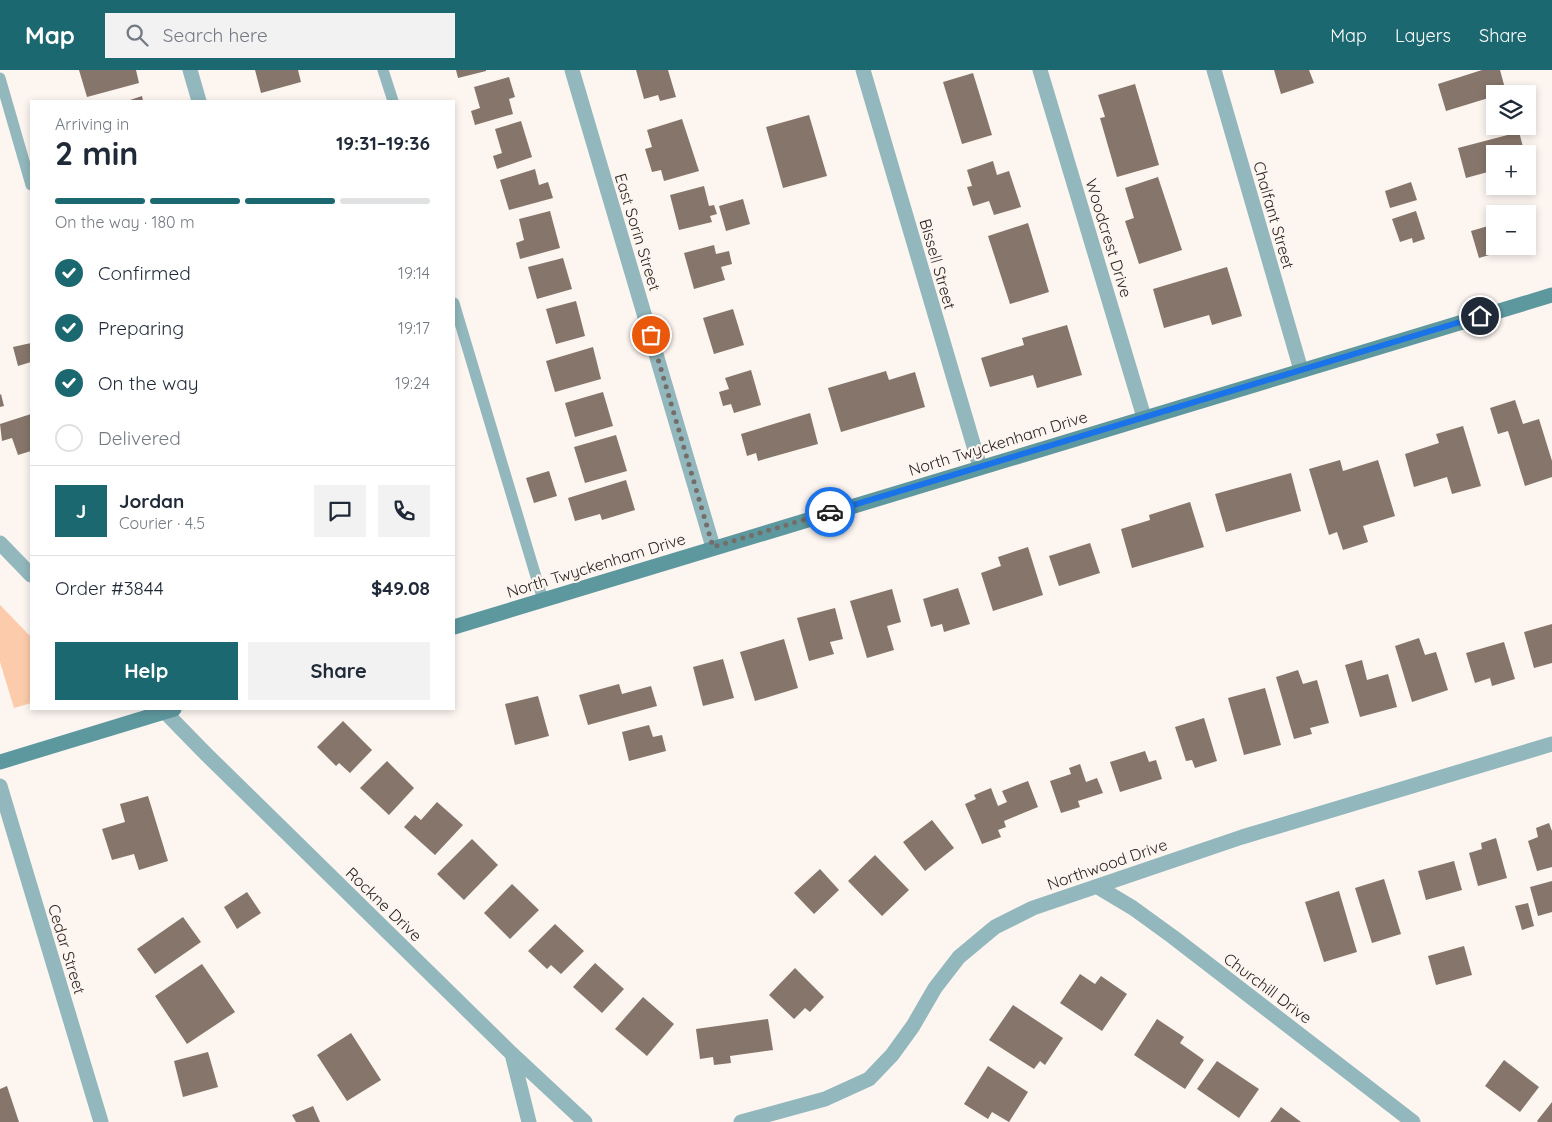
<!DOCTYPE html>
<html lang="en">
<head>
<meta charset="utf-8">
<style>
  body { margin:0; font-family:Quicksand,sans-serif; background:#f2f2f3; color:#1f2937; height:100vh; display:flex; flex-direction:column; font-size:19px; white-space:nowrap }
  * { box-sizing:border-box; margin:0 }
  p { font-size:16px; color:#747a83 }
  .icon { flex:none; width:28px; height:28px; fill:none; stroke:currentColor; stroke-width:2; stroke-linecap:round; stroke-linejoin:round }
  .map { position:relative; flex:1; overflow:hidden }
  .drawer { position:absolute; left:30px; top:30px; width:425px; height:610px; display:flex; flex-direction:column; background:#fff; border-radius:0px; box-shadow:0 2px 8px #0003 }
  .drawer>* { flex:none }
  .buttons { position:absolute; left:1486px; top:15px; display:grid; gap:10px }
  .buttons a { display:grid; place-items:center; width:50px; height:50px; border-radius:0px; background:#fff; box-shadow:0 2px 8px #0003; font-size:25px }
  .pin { position:absolute; display:grid; place-items:center; width:42px; height:42px; color:#fff; margin:-21px; border:2px solid #fff; border-radius:50%; box-shadow:0 1px 5px #0007 }
  .courier { position:absolute; display:grid; place-items:center; width:50px; height:50px; margin:-25px; border:4px solid #1a73e8; border-radius:50%; background:#fff; color:#222; box-shadow:0 1px 6px #0007 }
  .summary em { font-style:normal; font-weight:700 }
  .summary div { display:flex; flex-direction:column-reverse }
  .summary { display:flex; align-items:center; justify-content:space-between; height:85px; padding:0 25px }
  h1 { font-size:32px; font-weight:700; line-height:38px }
  .bar { display:grid; grid-template-columns:repeat(4,1fr); gap:8px 5px; align-content:center; height:60px; padding:0 25px }
  .bar i { height:6px; border-radius:4px; background:#e0e1e3 }
  .bar .active { background:#1c6871 }
  .bar p { grid-column:span 4 }
  .line { display:flex; align-items:center; gap:12px; padding:0 25px; border-top:1px solid #e0e1e3 }
  .line div { flex:1 }
  .round { display:grid; place-items:center; flex:none; width:52px; height:52px; border-radius:0px; background:#f2f2f3 }
  ol { padding:0 25px; list-style:none }
  li { display:flex; align-items:center; gap:15px; height:55px }
  li p { margin-inline-start:auto }
  li .icon { padding:5px; border-radius:50%; background:#1c6871; color:#fff; stroke-width:4 }
  li:last-child { color:#747a83 }
  li i { width:28px; height:28px; border:2px solid #e0e1e3; border-radius:50% }
  .action { display:flex; gap:10px; margin-top:auto; padding:10px 25px }
  .action a { flex:1; height:58px; border-radius:0px; background:#1c6871; color:#fff; font-size:20px; font-weight:700; line-height:58px; text-align:center }
  .action a+a { background:#f2f2f3; color:#1f2937 }
  header { display:flex; align-items:center; gap:30px; box-sizing:border-box; height:70px; padding:0 25px; background:#1c6871; color:#fff }
  header strong { font-size:24px }
  nav { display:flex; gap:28px; margin-inline-start:auto; font-size:18px }
  .search { width:350px; height:45px; background:#f2f2f3; display:flex; align-items:center; gap:12px; box-sizing:border-box; padding:0 18px; border-radius:0px; color:#747a83; font-size:19px }
  .map>svg:first-child { display:block }
  .green { fill:#fccbab }
  .building { fill:#86756a }
  .lines { fill:none; stroke-linecap:round; stroke-linejoin:round }
  .lane { stroke:#92b7bc; stroke-width:11 }
  .street { stroke:#92b7bc; stroke-width:15 }
  .secondary { stroke:#5e989f; stroke-width:15 }
  .done { stroke:#746d69; stroke-width:5; stroke-dasharray:0 9 }
  .route { stroke:#1a73e8; stroke-width:6 }
  .labels { text-anchor:middle; dominant-baseline:central; stroke-width:4.5; stroke-linejoin:round; paint-order:stroke }
  .street-label { font-size:16px; fill:#2b2420; stroke:#fdf5f0 }
</style>
</head>
<body>
<header>
<strong>Map</strong>
<div class="search"><svg class="icon" aria-label="search" viewBox="0 0 24 24"><circle cx="10" cy="10" r="6"/><path d="M15 15l6 6"/></svg>Search here</div>
<nav><a>Map</a><a>Layers</a><a>Share</a></nav>
</header>
<div class="map">
<svg width="1552" height="1052" viewBox="0 0 1552 1052">
  <rect width="100%" height="100%" fill="#fdf5f0"/>
  <path class="green" d="M0,535l31,32v66l-17,5 -14,-46z"/>
  <path class="building" d="M79,0h57l3,13 -52,14z
    M255,0h43l3,12 -40,11z
    M456,0h30v1l-28,7z
    M636,0h32l8,27 -16,4 -2,-6 -14,4z
    M1274,0h35l5,13 -33,11z
    M1482,0h18l6,22 -11,2v2l-49,15 -8,-27z
    M973,3l19,62 -30,9 -19,-62z
    M509,7l6,20 -6,2 4,15 -38,11 -4,-14 9,-3 -6,-21z
    M1135,14l24,81 -42,12 -17,-59 5,-1 -7,-22z
    M142,26l1,5h-16z
    M809,45l18,61 -44,12 -17,-61z
    M682,49l17,52 -35,10 -3,-11 -9,2 -7,-23 7,-2 -5,-17z
    M521,51l11,36 -35,12 -4,-13 9,-3 -7,-24z
    M1519,62l6,22h-30v16l-29,8 -8,-30z
    M993,91l4,14 12,-4 12,36 -27,8 -5,-14 -16,5 -6,-19 5,-1 -5,-16z
    M535,99l4,16 9,-3 5,16 -44,12 -9,-30z
    M1158,107l24,73 -43,14 -14,-43 9,-3 -9,-30z
    M1411,112l6,18 -27,8 -5,-17z
    M704,116l5,20 5,-1 3,9 -7,2 2,6 -33,8 -9,-35z
    M743,129l7,25 -24,7 -7,-25z
    M550,141l10,37 -40,11 -4,-16 8,-3 -5,-21z
    M1416,141l9,28 -12,4 -1,-5 -12,4 -8,-23z
    M1528,152l5,16 -5,2z
    M1028,153l21,69 -39,12 -22,-68z
    M1495,154v22l11,1 -4,1 1,3 -24,7 -8,-27z
    M714,175l2,9 13,-3 3,13 -11,3 4,13 -31,9 -10,-36z
    M563,188l9,31 -35,10 -9,-32z
    M1227,197l15,49 -30,9 -3,-10 -45,13 -11,-39z
    M576,231l9,35 -29,8 -10,-35z
    M733,239l11,36 -30,9 -11,-36z
    M1067,255l15,50 -45,13 -4,-13 -43,12 -9,-29 43,-13 -2,-7z
    M31,273v19l-13,4 -5,-19z
    M593,277l8,32 -46,13 -9,-31z
    M751,300l10,35 -27,8 -3,-9 -8,2 -4,-14 10,-3 -4,-11z
    M886,301l3,9 26,-8 10,35 -84,25 -13,-44z
    M603,322l10,34 -38,11 -10,-34z
    M1,324l3,12 -4,1v-12z
    M1515,330l8,24 16,-5 13,42v16l-27,9 -17,-55 -10,3 -8,-26z
    M810,343l8,31 -60,17 -2,-8 -9,3 -6,-22z
    M31,344v37l-13,4 -6,-17 -10,3 -2,-17z
    M1463,356l18,60 -29,8 -5,-17 -33,10 -9,-33 34,-11 -3,-9z
    M616,365l11,36 -42,12 -11,-36z
    M1340,390l3,11 35,-11 17,56 -32,10 5,16 -25,8 -6,-18 -8,3 -20,-66z
    M549,401l8,25 -23,7 -8,-25z
    M1291,403l10,38 -75,21 -11,-38z
    M626,410l9,30 -33,10 -2,-6 -25,7 -7,-23z
    M1190,432l14,45 -72,21 -11,-39 29,-9 -1,-5z
    M1090,473l10,30 -41,13 -10,-30z
    M1028,477l15,48 -50,16 -12,-38 20,-7 -3,-9z
    M958,518l12,36 -26,8 -2,-8 -11,3 -8,-28z
    M892,519l9,33 -14,4 7,24 -27,8 -17,-57z
    M835,538l8,31 -13,3 4,12 -25,7 -12,-43z
    M1552,554v39l-18,5 -10,-36z
    M1419,568l6,17 11,-3 12,38 -36,12 -17,-56z
    M784,569l14,49 -43,13 -15,-49z
    M1504,572l11,37 -23,7 -2,-8 -15,5 -9,-30z
    M723,589l11,39 -31,8 -10,-39z
    M1362,590l5,20 21,-6 9,33 -37,10 -15,-52z
    M1298,600l5,14 14,-4 12,43 -19,5 2,6 -18,5 -18,-62z
    M619,614l3,10 29,-8 6,20 -69,19 -9,-30z
    M1265,618l16,57 -37,10 -16,-57z
    M538,626l11,40 -34,9 -10,-41z
    M1204,648l13,43 -22,7 -3,-8 -6,1 -11,-34z
    M343,651l29,29 -22,23 -11,-10 -3,3 -19,-19z
    M649,655l4,12 9,-2 4,16 -37,10 -7,-29z
    M1145,681l4,11 7,-2 6,19 -42,13 -10,-30z
    M387,691l27,27 -25,27 -29,-27z
    M1080,694l6,18 11,-4 6,15 -25,8 2,6 -19,6 -11,-32 21,-7 -2,-6z
    M1028,711l10,26 -34,14 2,6 -8,3 3,7 -19,7 -17,-40 11,-5 -2,-4 17,-7 7,18 9,-4 -5,-11z
    M148,726l20,65 -29,9 -5,-16 -22,6 -10,-31 23,-7 -5,-18z
    M437,732l26,23 -28,30 -31,-28 11,-12 6,5z
    M932,750l22,28 -29,23 -22,-29z
    M1549,753l3,8v36l-15,4 -9,-30 10,-4 -2,-9z
    M1496,768l11,40 -29,8 -9,-33 13,-4 -1,-6z
    M472,769l26,26 -34,35 -27,-26z
    M875,785l34,35 -27,26 -34,-35z
    M1454,791l8,29 -36,10 -8,-29z
    M820,799l19,21 -25,24 -20,-21z
    M1384,809l17,55 -29,9 -17,-55z
    M1552,811v31l-14,4 -8,-29z
    M512,814l27,26 -29,29 -26,-26z
    M1339,821l18,61 -33,10 -19,-60z
    M247,822l14,21 -24,16 -13,-22z
    M1528,833l6,23 -12,4 -7,-24z
    M183,847l18,25 -46,32 -18,-25z
    M555,854l29,27 -23,23 -10,-9 -4,4 -19,-18z
    M1464,876l8,29 -36,10 -8,-29z
    M595,893l29,26 -22,24 -29,-26z
    M202,894l33,48 -48,32 -32,-48z
    M795,898l29,29 -14,15 -5,-4 -11,11 -25,-24z
    M1080,904l15,10 6,-8 26,18 -25,37 -42,-28z
    M643,927l31,27 -27,32 -32,-27z
    M1013,935l50,33 -18,27 -5,-4 -6,8 -45,-29z
    M768,949l5,31 -43,6 1,7 -17,2 -1,-8 -13,2 -4,-30z
    M1157,949l27,18 -4,6 24,17 -19,29 -51,-34z
    M351,963l30,47 -34,21 -30,-46z
    M208,982l10,35 -35,10 -9,-36z
    M1504,990l35,27 -19,25 -35,-26z
    M1217,991l42,28 -20,29 -42,-29z
    M988,996l40,26 -19,30 -17,-10 -4,7 -24,-15z
    M7,1016l12,36h-19v-33z
    M1552,1032v20h-14l-1,-1z
    M313,1036l7,16h-24l-4,-7z
    M1281,1037l20,15h-31z"/>
  <g class="lines">
    <path class="lane" d="M383,0l10,31
      M0,8l31,107
      M454,233l89,297"/>
    <path class="street" d="M190,0l9,31
      M572,0l141,477
      M863,0l117,397
      M1040,0l104,347
      M1214,0l87,300
      M0,473l31,32
      M162,639l44,45 305,299 74,69
      M0,716l101,336
      M1098,817l35,21 40,29 240,185
      M512,984l17,68
      M741,1052l84,-23 44,-20 23,-24 21,-29 22,-38 24,-31 36,-30 38,-19 209,-71 310,-93"/>
    <path class="secondary" d="M454,557l1098,-332
      M0,692l174,-53"/>
  </g>
  <g class="lines">
    <path class="done" d="M651,265l62,212 117,-35"/>
    <path class="route" d="M830,442l650,-196"/>
  </g>
  <g class="labels">
    <g class="street-label">
      <text transform="translate(1274 145) rotate(74)">Chalfant Street</text>
      <text transform="translate(638 162) rotate(73)">East Sorin Street</text>
      <text transform="translate(1109 168) rotate(73)">Woodcrest Drive</text>
      <text transform="translate(938 194) rotate(74)">Bissell Street</text>
      <text transform="translate(998 373) rotate(-17)">North Twyckenham Drive</text>
      <text transform="translate(596 495) rotate(-17)">North Twyckenham Drive</text>
      <text transform="translate(1107 794) rotate(-19)">Northwood Drive</text>
      <text transform="translate(384 834) rotate(44)">Rockne Drive</text>
      <text transform="translate(67 879) rotate(73)">Cedar Street</text>
      <text transform="translate(1268 918) rotate(37)">Churchill Drive</text>
    </g>
  </g>
</svg>
<div class="buttons">
<a><svg class="icon" aria-label="layers" viewBox="0 0 24 24"><path d="M12 4l9 5-9 5-9-5zM3 14l9 5 9-5"/></svg></a>
<a>+</a>
<a>−</a>
</div>
<div class="pin" style="left:651px;top:265px;background:#ea580c"><svg class="icon" aria-label="bag" viewBox="0 0 24 24"><path d="M5 8h14l-1 12H6zM9 8a3 3 0 0 1 6 0"/></svg></div>
<div class="pin" style="left:1480px;top:246px;background:#1f2937"><svg class="icon" aria-label="home" viewBox="0 0 24 24"><path d="M3 11l9-7 9 7M6 9v11h12V9"/></svg></div>
<div class="courier" style="left:830px;top:442px"><svg class="icon" aria-label="car" viewBox="0 0 24 24"><path d="M5 17H2v-5l4-1 3-4h7l3 4 3 1v5h-3M9 17h6M6 11h13"/><circle cx="7" cy="17" r="2"/><circle cx="17" cy="17" r="2"/></svg></div>
<section class="drawer">
<div class="summary"><div><h1>2 min</h1><p>Arriving in</p></div><em>19:31–19:36</em></div>
<div class="bar"><i class="active"></i><i class="active"></i><i class="active"></i><i></i><p>On the way · 180 m</p></div>
<ol>
<li><svg class="icon" aria-label="check" viewBox="0 0 24 24"><path d="M5 12l5 5 9-10"/></svg>Confirmed<p>19:14</p></li>
<li><svg class="icon" aria-label="check" viewBox="0 0 24 24"><path d="M5 12l5 5 9-10"/></svg>Preparing<p>19:17</p></li>
<li><svg class="icon" aria-label="check" viewBox="0 0 24 24"><path d="M5 12l5 5 9-10"/></svg>On the way<p>19:24</p></li>
<li><i></i>Delivered</li>
</ol>
<div class="line" style="height:90px"><b class="round" style="background:#1c6871;color:#fff">J</b><div><b>Jordan</b><p>Courier · 4.5</p></div><a class="round"><svg class="icon" aria-label="chat" viewBox="0 0 24 24"><path d="M4 5h16v11H9l-5 4z"/></svg></a><a class="round"><svg class="icon" aria-label="phone" viewBox="0 0 24 24"><path d="M5 4h4l2 5-3 2q2 4 5 5l2-3 5 2v4C11 20 4 13 5 4z"/></svg></a></div>
<div class="line" style="height:65px"><div>Order #3844</div><b>$49.08</b></div>
<div class="action"><a>Help</a><a>Share</a></div>
</section>
</div>
</body>
</html>
